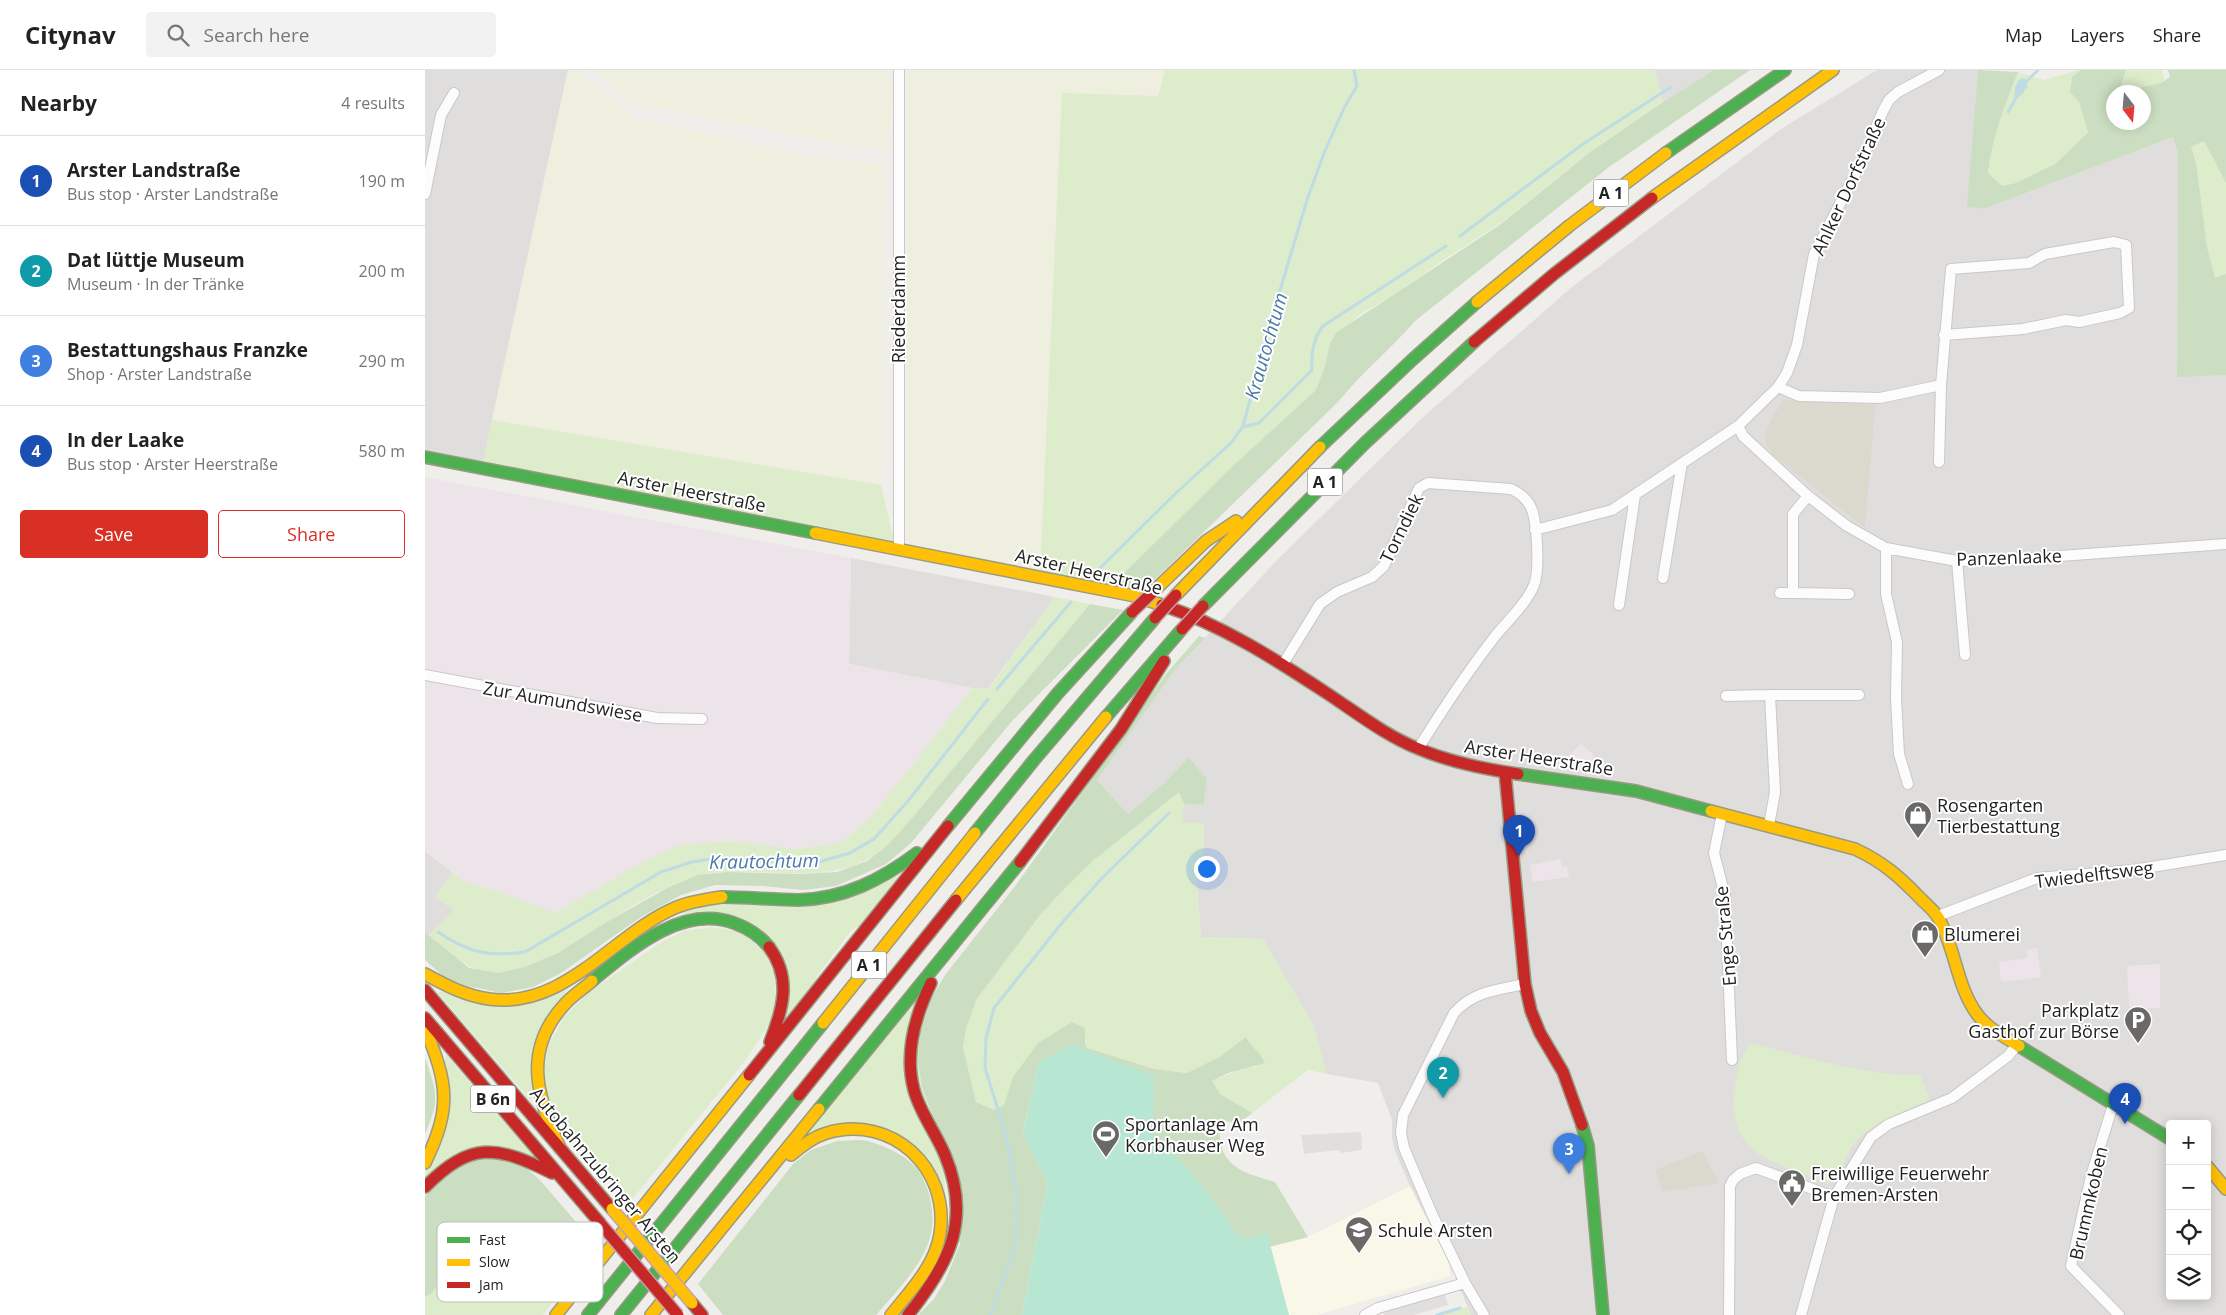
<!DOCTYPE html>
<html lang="en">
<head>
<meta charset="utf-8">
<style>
  body { margin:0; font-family:"Open Sans",sans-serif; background:#f2f2f2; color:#222 }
  .controls { position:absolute; right:15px; bottom:15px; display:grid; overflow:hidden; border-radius:5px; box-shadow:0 2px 12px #0003 }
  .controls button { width:45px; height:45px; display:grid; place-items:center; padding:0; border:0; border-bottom:1px solid #e0e0e0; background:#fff; color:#222; font:25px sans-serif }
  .compass { position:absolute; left:1681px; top:15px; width:45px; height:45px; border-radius:50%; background:#fff; box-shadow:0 2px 12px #0003; rotate:164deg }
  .you { position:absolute; left:781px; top:798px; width:18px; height:18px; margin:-12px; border:4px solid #fff; border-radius:50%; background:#1a73e8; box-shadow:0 0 0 8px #1a73e833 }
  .badge { display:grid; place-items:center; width:32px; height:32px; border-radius:50%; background:#d93025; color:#fff; font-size:16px; font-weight:700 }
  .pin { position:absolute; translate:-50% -41px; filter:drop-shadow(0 1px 2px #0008) }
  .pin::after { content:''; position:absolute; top:26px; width:18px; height:15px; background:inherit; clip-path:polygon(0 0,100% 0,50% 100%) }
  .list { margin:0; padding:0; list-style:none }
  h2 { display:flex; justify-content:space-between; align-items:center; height:65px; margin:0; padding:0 20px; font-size:21px }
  h2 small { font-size:16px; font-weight:400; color:#767676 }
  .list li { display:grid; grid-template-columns:32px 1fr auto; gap:15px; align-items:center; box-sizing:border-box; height:90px; padding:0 20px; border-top:1px solid #e0e0e0 }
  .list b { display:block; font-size:19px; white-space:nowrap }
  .list p { margin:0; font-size:16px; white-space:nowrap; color:#767676 }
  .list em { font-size:16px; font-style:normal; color:#767676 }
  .actions { display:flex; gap:10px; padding:15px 20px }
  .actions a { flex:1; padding:11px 0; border:1px solid #d93025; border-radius:5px; text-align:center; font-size:18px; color:#d93025 }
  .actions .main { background:#d93025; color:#fff }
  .icon { flex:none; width:28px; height:28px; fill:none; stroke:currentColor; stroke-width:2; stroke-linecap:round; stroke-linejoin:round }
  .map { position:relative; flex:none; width:1801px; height:1245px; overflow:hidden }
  header { display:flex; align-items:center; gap:30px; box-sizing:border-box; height:70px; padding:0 25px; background:#fff; border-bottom:1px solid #e0e0e0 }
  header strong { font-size:24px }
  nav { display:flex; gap:28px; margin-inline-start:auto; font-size:18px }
  .search { width:350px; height:45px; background:#f2f2f2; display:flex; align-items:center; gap:12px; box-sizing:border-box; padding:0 18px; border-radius:5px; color:#767676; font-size:19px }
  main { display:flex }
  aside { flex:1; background:#fff }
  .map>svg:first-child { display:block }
</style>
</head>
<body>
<header>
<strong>Citynav</strong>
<div class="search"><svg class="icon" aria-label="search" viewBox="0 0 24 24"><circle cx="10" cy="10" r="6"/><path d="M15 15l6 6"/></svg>Search here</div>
<nav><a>Map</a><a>Layers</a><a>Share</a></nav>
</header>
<main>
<aside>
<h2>Nearby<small>4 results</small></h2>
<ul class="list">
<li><span class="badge" style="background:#1a4fb4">1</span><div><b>Arster Landstraße</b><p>Bus stop · Arster Landstraße</p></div><em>190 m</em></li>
<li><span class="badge" style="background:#0f9aa8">2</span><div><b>Dat lüttje Museum</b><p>Museum · In der Tränke</p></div><em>200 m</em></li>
<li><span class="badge" style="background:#3f7fe0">3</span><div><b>Bestattungshaus Franzke</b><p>Shop · Arster Landstraße</p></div><em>290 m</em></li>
<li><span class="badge" style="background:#1a4fb4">4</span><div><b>In der Laake</b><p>Bus stop · Arster Heerstraße</p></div><em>580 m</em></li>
</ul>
<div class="actions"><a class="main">Save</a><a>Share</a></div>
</aside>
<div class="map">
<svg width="1801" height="1245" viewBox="0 0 1801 1245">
  <rect width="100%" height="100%" fill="#f0eeeb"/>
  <path fill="#dfdedc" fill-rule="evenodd" d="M0,0H143L58,392L0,381Z
    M1230,0H1289L1238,32Z
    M1452,0H1553L1543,137L1559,139L1748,67L1753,84L1752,306L1801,305V1245H1046L1024,1192L985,1116L970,1081L967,1069V1050L953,1013L902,1004L888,955L838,869L776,867L770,790L778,791L779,755L757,752L759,734L779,735L782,709L764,687L740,712L703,744L672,710L750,600L852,490L996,349L1147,217L1356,59ZM1745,1054H1782V1226H1745ZM1276,1081L1293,1113L1238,1121Z
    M426,488L630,527L563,619L547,618L424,594Z
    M0,781L28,803L10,827L29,840L4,865L0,862Z"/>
  <path fill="#ede4e9" d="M0,407L426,488L424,594L547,618L490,692L446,746L417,772L373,779L303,771L253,775L209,797L130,843L75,822L42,813L0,781Z
    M1156,674L1168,684V702L1133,698L1135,685L1143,686Z
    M1135,789L1137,797L1142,796L1144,807L1108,812L1105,795Z
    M1612,878L1616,907L1576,912L1574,892L1602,888V880Z
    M1735,894V938L1704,937L1702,896Z"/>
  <path fill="#f8f7e8" d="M985,1116L1024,1192L1025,1206L892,1245H864L845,1177L883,1167Z"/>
  <path fill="#d9d9cd" d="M1358,330L1450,335L1440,458L1347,384L1339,369L1343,355Z
    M1277,1081L1294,1113L1238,1122L1230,1100Z"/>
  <path fill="#efefdf" d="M143,0H152L208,47L380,86L460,94L456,415L67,350Z
    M168,0H463V9H470L462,78L419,75L222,36L204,30Z
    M482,0H740L733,26L637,24L615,502L481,472Z"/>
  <path fill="#ddeccb" d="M740,0H1230L1238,32L1164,83L1076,153L1018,190L970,224L934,245L905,273L900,296L891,320L827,379L687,515L615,502L637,23L733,26Z
    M1653,0H1656L1647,7L1645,22L1654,32L1663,61L1630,94L1591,113L1577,116L1563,103C1567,67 1580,35 1593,2L1619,10Z
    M1700,0H1736L1740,9L1736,13L1717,17L1714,22H1694L1701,2Z
    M1779,71L1801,113V204L1790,208L1782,177L1766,77Z
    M67,350L456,415L470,474L58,392Z
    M630,527L665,534L487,748C479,757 471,769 462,776C419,812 372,802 321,802C305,802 287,801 272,806C239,816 206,836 178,855C146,875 114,899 76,903C47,906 24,882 4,865L29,840L10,827L28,803L42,813L75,822L130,843L209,797L253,775L303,771L373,779L417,772L446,746L490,692L547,618L564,619Z
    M755,721L759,734L757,752L779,754L778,792L770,790L776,867L838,869L888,955L902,1004L883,1000L827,1043L795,1024L787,1011L820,998L832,997L827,978L822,967L796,986L762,1003L729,999L662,978L659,962L588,1007L579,1035L569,1040L551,1032L538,977L541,959L551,930L615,845L641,817L669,790Z
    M476,802L441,851L426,861L392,906L389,915L363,948L348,871L255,842L279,834L370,836Z
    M287,857L320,863L340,884L349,903L351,929L344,954L319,992L204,1133L136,1052L125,1035L119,1003L123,976L139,947L163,923L235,873L259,861Z
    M145,916L134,931L106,1031L13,923L18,921C76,938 89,948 145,916Z
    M492,926L519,1101L521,1139L461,1059L378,1070Z
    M1325,973C1381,986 1438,1006 1495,1005L1505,1030C1480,1041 1453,1049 1433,1069C1419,1083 1422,1102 1402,1113C1378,1104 1352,1096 1331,1082C1299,1060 1306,1000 1325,973Z
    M21,985L109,1086L0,1107Z
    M22,1202L52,1206L97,1230L138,1218L118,1245H0V1227L7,1223Z
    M1043,1237L1046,1245H1015Z"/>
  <path fill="#cbdec1" d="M1289,0H1325L1184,97L990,251C966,279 937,302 914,331L717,522L687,515L811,393L891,320L900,296L905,273L912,262L1076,154L1164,83L1238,32Z
    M1553,0L1593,2C1580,35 1567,67 1563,103L1577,116L1591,113L1630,94L1663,62L1654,32L1645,22L1647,7L1656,0H1700L1701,1L1694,22H1688V52H1718V22H1714L1717,17L1736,13L1745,7L1743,0H1801V113L1779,71L1766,77L1771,93L1782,177L1790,208L1801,204V305L1752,307L1753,84L1748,67L1559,139L1542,137Z
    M665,534L698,540L588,650L486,773L461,794L411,816L378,820L338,816L290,815L256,825L216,847L136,903L108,917L77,923L42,916L18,906L0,890V862L44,898L74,903L100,897L133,883L180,853L244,817L273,805L302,802L375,804L412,802L442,791L463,775L487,748Z
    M774,566L780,568L750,600L672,710L703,744L740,712L764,687L782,709L779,735L759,734L754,722L669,790L641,817L615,845L551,930L541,959L538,977L551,1032L569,1040L579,1035L588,1007L613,973L647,952L660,958V972L662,978L729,999L762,1003L796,986L821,967C827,978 835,982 840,993L803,1003L787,1011L795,1024L827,1043L814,1053L800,1051L795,1053C791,1096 816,1102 850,1112L883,1167L813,1185L614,991L598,1063L623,1114L597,1245H493L509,1229L520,1211L535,1174L506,1041L497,1017L493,990L495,964L505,931L520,905L591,815L741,604Z
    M0,988C12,1023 15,1030 0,1064Z
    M412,1071C422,1071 434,1069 443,1071C459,1076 477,1083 489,1096C506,1114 512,1148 504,1171C495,1198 469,1224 451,1245H298L273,1214L368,1094L386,1080Z
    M62,1087L99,1096L114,1109L170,1174L138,1218L97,1230L52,1206L22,1202L7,1223L0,1227V1126L30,1098Z"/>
  <path fill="#b7e6d2" d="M648,975L729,1006L728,1062L774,1112L816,1169L842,1163L864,1245H597L623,1114L598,1064L614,991Z"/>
  <path fill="#e0dfde" d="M1372,308L1409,311V318L1371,316Z
    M1704,937L1721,938L1723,1011L1730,1014L1717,1041L1699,1029L1705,1020Z
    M936,1062L937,1080L915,1083L914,1080L879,1084L876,1065Z
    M1192,1081L1201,1105L1177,1115L1176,1088Z
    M1018,1220L1023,1235L989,1245H959L956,1238Z"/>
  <path fill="#bfdbe3" d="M1598,8L1602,10V17L1598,23L1589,31L1590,17L1594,10Z"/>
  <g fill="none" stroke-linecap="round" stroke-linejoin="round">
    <path stroke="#bfdbe3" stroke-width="3" d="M1601,12L1613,0
      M1583,42L1591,28
      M1035,166L1158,74L1246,17
      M818,357L834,353L887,300C886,283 888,269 898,256L1021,176
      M670,503L752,422L806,373L818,356L853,227L882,130L899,83L920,36L932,16L929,0
      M572,619L646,532
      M13,862C44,883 63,887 100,882L236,802L267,792L292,788L390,793L425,783L449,769L483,731L563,629
      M565,1245L579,1210L591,1171L592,1125L581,1065L560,998L561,968L569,938L641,848L678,807L744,743
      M1012,1245L1035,1238"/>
    <g stroke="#c9c8c7" stroke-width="12">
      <path id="street" d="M0,124L16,45L29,23
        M1353,317L1374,326L1455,328L1516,315L1526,199L1604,193L1620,184L1689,172L1701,175L1704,238L1695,243L1654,252L1641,250L1598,259L1519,265
        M1313,356L1318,366L1383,426L1422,456L1461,478L1532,491L1578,490L1801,474
        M1514,392L1516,315
        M1383,426L1368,444V523L1424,524
        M1110,460L1187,440L1313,356L1353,317L1362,303L1372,275L1389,184L1434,97L1458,41L1464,30L1473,22L1514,0
        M1461,478V524L1472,572L1471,628L1474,684L1483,714
        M474,479V0
        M1532,491L1540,585
        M1238,508L1257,393
        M1355,523H1368
        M1194,535L1210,425
        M858,594L895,534L912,522L947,507L959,496L994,418L1003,413L1086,419C1097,424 1105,432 1108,443C1112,458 1115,501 1109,515C1101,535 1081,552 1068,569C1041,604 1016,642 993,679
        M0,605L232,648L277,649
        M1301,626L1345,625
        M1297,744L1289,783L1300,826L1307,990
        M1344,755L1350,722L1345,625H1434
        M1513,846L1612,808L1708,800L1801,785
        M1688,1035L1666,1106L1646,1196L1694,1245
        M940,1245L953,1238L1040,1213
        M1059,1245L1040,1213L1007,1144L979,1078L976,1063L978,1045L1029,943C1049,921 1072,920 1100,914
        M1304,1245L1305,1116L1308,1110L1315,1104L1331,1098L1409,1127
        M1376,1245L1409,1127L1446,1067L1464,1054L1527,1028L1583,986L1592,975"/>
    </g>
    <g stroke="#999a82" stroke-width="14">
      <path id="fast" d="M1241,83L1360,0
        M895,377L987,290L1052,232
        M0,387L390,463
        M778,536L940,373L1049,272
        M681,647L757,559
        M1093,704L1211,721L1286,741
        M523,756L633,623L707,542
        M550,763L609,690L730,548
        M297,827C323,827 348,830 373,830C419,829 456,810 492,783
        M167,911C205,880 256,834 309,853C323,858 335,866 344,877
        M1594,976L1745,1069
        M394,1039L595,792
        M1157,1055L1163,1076L1178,1245
        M163,1245L398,953
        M196,1245L374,1025"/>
    </g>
    <g stroke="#999a82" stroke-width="14">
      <path id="slow" d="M1227,128L1408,0
        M1052,232L1144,156L1241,83
        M390,463L710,526L737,535
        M732,518L781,471L811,451
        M751,525L895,377
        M1286,741L1430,779C1458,792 1475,807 1496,829C1502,835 1510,841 1514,849C1530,878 1532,917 1552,944C1562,958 1580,967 1594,976
        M531,830L681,647
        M0,904C20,915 41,926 64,929C140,940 189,863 252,837C267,831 282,829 297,827
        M398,953L550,763
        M0,958C23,1014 27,1037 0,1093
        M135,1078C112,1027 97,980 140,934C148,925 158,919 167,911
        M366,1085C377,1076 388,1067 402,1063C467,1044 525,1098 515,1164C510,1196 485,1221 466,1245
        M1782,1096L1801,1119
        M131,1245L324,1005
        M226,1245L394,1039"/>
    </g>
    <g stroke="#999a82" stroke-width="14">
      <path id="jam" d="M1049,272L1129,204L1227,128
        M737,535C797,555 850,589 903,624C932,643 961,666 994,679C1025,692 1059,699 1093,704
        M1080,702L1100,914L1106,941L1115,963L1138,1002L1157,1055
        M595,792L696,659L739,591
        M344,877C367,908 358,939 345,972
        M0,920L187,1139
        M0,948L175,1153
        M324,1005L523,756
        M374,1025L531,830
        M0,1117C46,1071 71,1075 127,1103
        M267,1233L277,1245
        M483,1245C524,1194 547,1150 520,1085C511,1063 495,1043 489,1020C479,983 490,946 506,913"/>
    </g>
    <use href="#street" stroke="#fdfcfc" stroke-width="10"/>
    <use href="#fast" stroke="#4caf50" stroke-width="11"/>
    <use href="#slow" stroke="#ffc107" stroke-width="11"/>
    <use href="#jam" stroke="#c62828" stroke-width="11"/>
    <g stroke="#c5a2ac" stroke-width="14" stroke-linecap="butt">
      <path id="slow-bridge" d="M187,1139L267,1233"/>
    </g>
    <g stroke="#c5a2ac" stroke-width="14" stroke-linecap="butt">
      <path id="jam-bridge" d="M707,542L732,518
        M730,548L751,525
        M757,559L778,536
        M175,1153L253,1245"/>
    </g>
    <use href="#slow-bridge" stroke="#ffc107" stroke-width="11"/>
    <use href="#jam-bridge" stroke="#c62828" stroke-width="11"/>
  </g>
  <defs>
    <g id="shop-pin" transform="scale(1.4375)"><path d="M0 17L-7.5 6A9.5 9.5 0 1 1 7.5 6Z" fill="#6a6968" stroke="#fff"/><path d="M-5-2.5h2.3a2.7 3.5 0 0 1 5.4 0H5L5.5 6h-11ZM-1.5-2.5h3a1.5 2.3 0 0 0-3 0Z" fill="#fff"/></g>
    <g id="parking-pin" transform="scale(1.4375)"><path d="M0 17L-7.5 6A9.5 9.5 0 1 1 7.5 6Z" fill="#6a6968" stroke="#fff"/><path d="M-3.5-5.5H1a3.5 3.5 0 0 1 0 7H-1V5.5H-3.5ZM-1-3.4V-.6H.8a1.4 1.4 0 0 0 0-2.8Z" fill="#fff"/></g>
    <g id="stadium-pin" transform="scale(1.4375)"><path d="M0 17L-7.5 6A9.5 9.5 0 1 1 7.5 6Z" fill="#6a6968" stroke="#fff"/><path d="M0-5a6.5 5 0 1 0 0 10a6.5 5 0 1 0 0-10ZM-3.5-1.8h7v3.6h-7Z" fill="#fff"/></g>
    <g id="civic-pin" transform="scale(1.4375)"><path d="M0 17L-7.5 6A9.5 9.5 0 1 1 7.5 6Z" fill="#6a6968" stroke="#fff"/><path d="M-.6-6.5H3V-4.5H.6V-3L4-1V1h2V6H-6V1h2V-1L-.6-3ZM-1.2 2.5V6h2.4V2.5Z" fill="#fff"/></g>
    <g id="school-pin" transform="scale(1.4375)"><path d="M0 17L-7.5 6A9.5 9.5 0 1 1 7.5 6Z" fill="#6a6968" stroke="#fff"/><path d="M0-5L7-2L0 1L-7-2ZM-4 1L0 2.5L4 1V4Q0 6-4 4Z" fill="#fff"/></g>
  </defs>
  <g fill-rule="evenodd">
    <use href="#shop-pin" x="1493" y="745"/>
    <use href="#shop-pin" x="1500" y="864"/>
    <use href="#parking-pin" x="1713" y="950"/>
    <use href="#stadium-pin" x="681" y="1064"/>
    <use href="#civic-pin" x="1367" y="1113"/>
    <use href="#school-pin" x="934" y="1160"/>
  </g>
  <g text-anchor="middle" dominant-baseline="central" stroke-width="4" stroke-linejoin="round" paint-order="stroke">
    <g fill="#fff" stroke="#646464" stroke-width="1">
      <rect x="1168.5" y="109.5" width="35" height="27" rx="4"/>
      <rect x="882.5" y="398.5" width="35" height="27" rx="4"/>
      <rect x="426.5" y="881.5" width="35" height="27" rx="4"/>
      <rect x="45.5" y="1015.5" width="45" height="27" rx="4"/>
    </g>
    <g font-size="16" font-weight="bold" fill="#222">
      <text x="1186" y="123">A 1</text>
      <text x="900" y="412">A 1</text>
      <text x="444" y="895">A 1</text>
      <text x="68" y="1029">B 6n</text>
    </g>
    <g font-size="18" fill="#222" stroke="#fff">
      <text transform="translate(1423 116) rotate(-65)">Ahlker Dorfstraße</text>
      <text transform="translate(473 239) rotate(-90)">Riederdamm</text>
      <text transform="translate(267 421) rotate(11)">Arster Heerstraße</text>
      <text transform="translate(976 458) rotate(-64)">Torndiek</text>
      <text transform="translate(1584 487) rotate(-2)">Panzenlaake</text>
      <text transform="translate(664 501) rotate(13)">Arster Heerstraße</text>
      <text transform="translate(138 631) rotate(10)">Zur Aumundswiese</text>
      <text transform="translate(1114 687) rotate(9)">Arster Heerstraße</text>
      <text transform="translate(1669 804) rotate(-7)">Twiedelftsweg</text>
      <text transform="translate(1300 866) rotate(-95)">Enge Straße</text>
      <text transform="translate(181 1105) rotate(50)">Autobahnzubringer Arsten</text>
      <text transform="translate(1663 1133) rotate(-77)">Brummkoben</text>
    </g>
    <g font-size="18" fill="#222" stroke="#fff" text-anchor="start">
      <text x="1512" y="735">Rosengarten<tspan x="1512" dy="21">Tierbestattung</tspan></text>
      <text x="1519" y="864">Blumerei</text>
      <text x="1694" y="940" text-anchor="end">Parkplatz<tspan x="1694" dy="21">Gasthof zur Börse</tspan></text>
      <text x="700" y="1054">Sportanlage Am<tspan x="700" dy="21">Korbhauser Weg</tspan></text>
      <text x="1386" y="1103">Freiwillige Feuerwehr<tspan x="1386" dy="21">Bremen-Arsten</tspan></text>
      <text x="953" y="1160">Schule Arsten</text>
    </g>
    <g font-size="19" font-style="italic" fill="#4a7aab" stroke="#fff">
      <text transform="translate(841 276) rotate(-74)">Krautochtum</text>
      <text transform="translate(339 791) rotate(-1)">Krautochtum</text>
    </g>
  </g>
  <rect x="12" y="1152" width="166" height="80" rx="8" fill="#fff" stroke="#bdbdbd" stroke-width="1"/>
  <rect x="22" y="1167" width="23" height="6" fill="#4caf50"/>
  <rect x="22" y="1189" width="23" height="7" fill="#ffc107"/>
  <rect x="22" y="1212" width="23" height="6" fill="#c62828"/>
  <g font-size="14" fill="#222">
    <text x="54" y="1175">Fast</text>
    <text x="54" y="1197">Slow</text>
    <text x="54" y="1220">Jam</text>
  </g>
</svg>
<div class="controls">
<button>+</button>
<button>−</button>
<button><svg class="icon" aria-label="locate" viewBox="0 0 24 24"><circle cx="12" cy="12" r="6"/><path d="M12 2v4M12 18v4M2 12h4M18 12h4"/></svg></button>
<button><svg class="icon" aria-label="layers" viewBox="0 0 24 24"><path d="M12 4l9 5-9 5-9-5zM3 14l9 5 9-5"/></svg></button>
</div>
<svg class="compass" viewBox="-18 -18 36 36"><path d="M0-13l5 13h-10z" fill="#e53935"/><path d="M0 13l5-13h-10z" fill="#767676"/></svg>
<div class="you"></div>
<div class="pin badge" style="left:1094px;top:786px;background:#1a4fb4">1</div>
<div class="pin badge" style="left:1018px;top:1028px;background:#0f9aa8">2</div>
<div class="pin badge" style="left:1144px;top:1104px;background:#3f7fe0">3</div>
<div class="pin badge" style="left:1700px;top:1054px;background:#1a4fb4">4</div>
</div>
</main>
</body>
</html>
